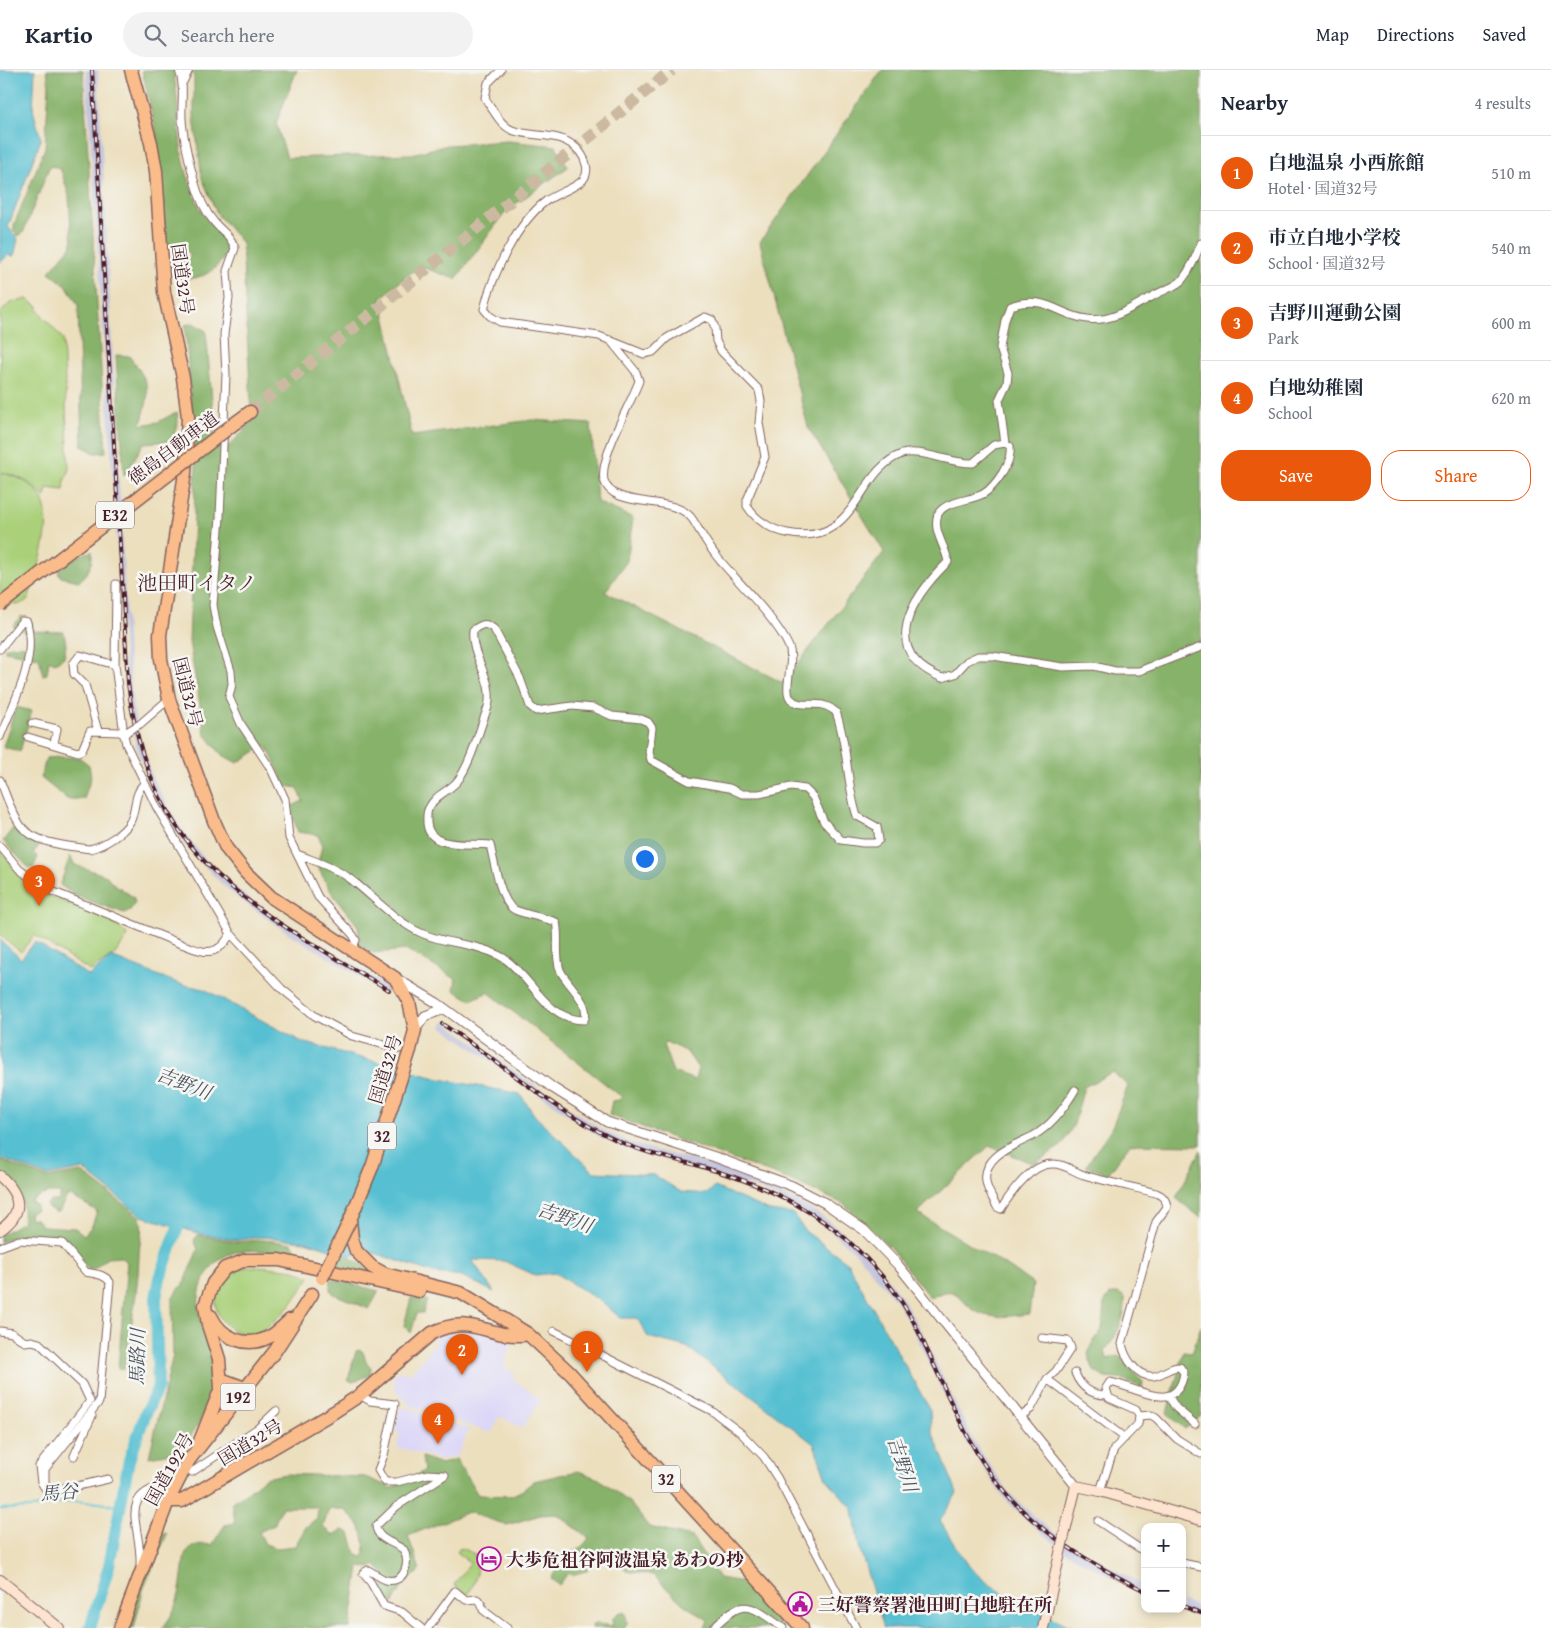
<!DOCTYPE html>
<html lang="en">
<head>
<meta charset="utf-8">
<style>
  body { margin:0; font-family:"Gentium Book Plus","Noto Serif JP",serif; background:#f2f2f3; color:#1f2937 }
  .controls { position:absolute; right:15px; bottom:15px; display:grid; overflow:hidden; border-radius:10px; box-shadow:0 2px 8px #0003 }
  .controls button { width:45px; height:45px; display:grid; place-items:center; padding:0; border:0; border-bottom:1px solid #e0e1e3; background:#fff; color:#1f2937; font:25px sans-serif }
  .you { position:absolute; left:644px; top:788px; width:18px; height:18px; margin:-12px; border:4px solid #fff; border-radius:50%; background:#1a73e8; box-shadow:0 0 0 8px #1a73e833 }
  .badge { display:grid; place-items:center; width:32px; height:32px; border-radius:50%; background:#ea580c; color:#fff; font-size:16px; font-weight:700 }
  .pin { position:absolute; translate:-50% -41px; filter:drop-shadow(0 1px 2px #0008) }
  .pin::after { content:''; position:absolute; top:26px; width:18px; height:15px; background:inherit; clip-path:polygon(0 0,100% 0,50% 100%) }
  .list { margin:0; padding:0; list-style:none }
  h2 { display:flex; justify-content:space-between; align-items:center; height:65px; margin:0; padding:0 20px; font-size:21px }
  h2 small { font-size:16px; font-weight:400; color:#747a83 }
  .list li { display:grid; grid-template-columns:32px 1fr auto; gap:15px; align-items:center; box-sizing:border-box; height:75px; padding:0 20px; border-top:1px solid #e0e1e3 }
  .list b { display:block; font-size:19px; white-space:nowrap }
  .list p { margin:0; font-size:16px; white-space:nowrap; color:#747a83 }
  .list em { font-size:16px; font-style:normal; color:#747a83 }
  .actions { display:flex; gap:10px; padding:15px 20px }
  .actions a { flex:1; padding:11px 0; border:1px solid #ea580c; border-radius:20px; text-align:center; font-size:18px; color:#ea580c }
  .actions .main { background:#ea580c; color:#fff }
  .icon { flex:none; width:28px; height:28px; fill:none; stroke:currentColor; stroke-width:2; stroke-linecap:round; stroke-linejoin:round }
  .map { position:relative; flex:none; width:1201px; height:1558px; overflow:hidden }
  header { display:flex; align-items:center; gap:30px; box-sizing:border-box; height:70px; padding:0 25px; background:#fff; border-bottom:1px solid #e0e1e3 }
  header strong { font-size:24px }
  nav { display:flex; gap:28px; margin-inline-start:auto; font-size:18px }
  .search { width:350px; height:45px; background:#f2f2f3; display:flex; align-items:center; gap:12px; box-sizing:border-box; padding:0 18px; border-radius:28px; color:#747a83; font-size:19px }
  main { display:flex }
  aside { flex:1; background:#fff }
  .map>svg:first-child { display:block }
</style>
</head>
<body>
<header>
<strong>Kartio</strong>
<div class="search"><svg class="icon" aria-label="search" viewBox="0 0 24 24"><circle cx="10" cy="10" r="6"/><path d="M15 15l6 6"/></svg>Search here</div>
<nav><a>Map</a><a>Directions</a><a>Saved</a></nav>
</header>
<main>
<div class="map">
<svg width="1201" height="1558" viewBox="0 0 1201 1558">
  <rect width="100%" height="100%" fill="#f6f6f2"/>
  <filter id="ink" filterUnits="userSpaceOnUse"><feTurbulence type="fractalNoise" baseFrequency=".02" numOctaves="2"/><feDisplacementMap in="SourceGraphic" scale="10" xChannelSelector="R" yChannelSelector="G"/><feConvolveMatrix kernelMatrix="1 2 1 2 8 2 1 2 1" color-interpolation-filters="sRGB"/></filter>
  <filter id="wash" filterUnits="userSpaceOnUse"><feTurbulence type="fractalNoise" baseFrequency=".0096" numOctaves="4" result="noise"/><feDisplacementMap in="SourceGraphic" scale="20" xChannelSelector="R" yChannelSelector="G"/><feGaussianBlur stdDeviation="1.12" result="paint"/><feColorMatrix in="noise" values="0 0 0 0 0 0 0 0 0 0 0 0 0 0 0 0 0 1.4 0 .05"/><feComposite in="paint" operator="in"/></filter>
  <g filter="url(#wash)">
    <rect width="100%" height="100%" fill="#ecdfbe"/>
    <path fill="#dbd6f7" d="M473,1259L512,1272L505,1290V1299L515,1304L513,1309L541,1330L522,1358L499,1346L492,1363L485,1361L409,1335L394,1317L393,1308L396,1303L403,1302L410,1304L437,1272L433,1266Z
      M399,1338H407L469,1359L458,1385L441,1390L397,1377L400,1363L395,1361Z"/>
    <path fill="#c1c2dd" d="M86,0H98L128,586L133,638L144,684L153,709L179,756L212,798L257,836L391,918L387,923L288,863L237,827L223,815L197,788L175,759L161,735L139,685L134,666L126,614Z
      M444,951L547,1024L603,1060L633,1074L708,1094L765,1115L816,1142L847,1165L877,1196L902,1227L921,1261L974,1372L1009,1423L1036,1448L1067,1473L1145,1516V1526L1064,1481L1031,1454L1004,1428L968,1375L915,1264L897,1232L857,1184L827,1158L799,1139L763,1121L708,1102L632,1080L600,1067L441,956Z
      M1182,1531L1201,1538V1548L1176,1539H1182Z"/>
    <path fill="#aad07a" stroke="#7a7852" d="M27,229L39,237L37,239L63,269L69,402L65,409L64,420L47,418L45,428C33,414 19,405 0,402V243L10,233Z
      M0,403C73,416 42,482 28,530L18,535L0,529Z
      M0,780L18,803L31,814L45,824L109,849L128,866L115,884L90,901L34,865L21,882L0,865Z
      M258,1196L295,1200L310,1207L290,1236L265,1260L263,1259L259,1265C217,1269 198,1220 235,1201C242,1197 250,1197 258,1196Z
      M460,1478L475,1484C478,1500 477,1512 467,1525L454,1515L470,1493L457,1482Z"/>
    <path fill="#87b26a" stroke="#68684a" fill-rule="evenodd" d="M47,0H83L106,382L95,383L82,376L78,235L67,216L49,202L72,175L69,126L61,100L52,96L49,98L23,163L18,166L14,162V155L45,78L49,15Z
      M142,0H173C178,23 177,45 180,68C182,91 190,117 200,138C208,156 226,162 230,180C213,203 207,208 177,210L170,204L169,194L187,190L191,185L186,182L166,177L156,62Z
      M194,0H297L276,53L287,88L412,84L448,75L508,71L556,76L568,97L507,140L456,209L419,196L381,228L412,366L532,350L591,354L597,432L633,448L627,491L605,522L783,613L884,482L808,357L760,172L882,0H1201V1075L1130,1074L1108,1104L1086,1096L1112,1057L1128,1016L1113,1002L1084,1017L1074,1054L1062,1075L1034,1094L989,1076L917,1143L1010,1198L1033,1214L1029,1244C1015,1245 993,1250 979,1243C956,1232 961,1211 930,1228L889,1176L844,1134L782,1107L609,1045L612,1031L619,1030L622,1027L488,922L471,930L454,920L456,909L407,880L372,883L360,875L358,856L332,823L317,796L322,776L318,765L298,762L290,737L303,731L298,718L286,716L266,675L237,693L221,684L205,664L189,572L196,394L185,255L193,253L206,261L216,376H229L252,352L242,173L217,144L202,108L194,48ZM666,972L687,982L698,998L695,1010L673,1002L663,975Z
      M116,285L129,286C153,317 150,319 141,355L158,352L177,342L178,352L172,371L144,373L124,406Z
      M92,481C92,495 90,503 79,511L61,507L58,502C66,492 79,485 92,481Z
      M21,546L32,552V561L64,562L66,575L64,587L55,593L49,590L47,604L43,605L39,587L5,581V578C13,574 24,577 33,574L26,563L13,556Z
      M16,637L32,641L20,681L3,677Z
      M62,687L80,688L89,695L91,707L84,729H67L41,708L46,688Z
      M13,758L39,776L33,783L38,787L33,798L28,797L3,771Z
      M70,786L75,795L107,806L111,812L133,827L135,833L130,840L124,843L76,826L60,815Z
      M1201,1080V1148L1176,1128Z
      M0,1090L47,1108L82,1102L140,1147C144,1161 139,1172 139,1186C138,1224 130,1261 124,1298L118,1299L127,1192L120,1187L107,1188L93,1200L88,1199L69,1171L61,1168L15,1166L0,1172V1165L23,1152C25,1130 18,1114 0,1102ZM50,1123H61L58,1131H50L46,1136L55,1142H59L67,1126H71L97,1141L92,1156L84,1165L75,1158L43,1156L35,1148L30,1149L29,1143L36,1140V1135L30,1132L41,1125Z
      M198,1165L237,1172L262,1170L292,1173L300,1188C282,1184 262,1179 243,1181C212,1183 193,1217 200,1246C205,1266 216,1284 216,1305C215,1330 195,1357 184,1379L176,1382L149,1387L173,1285L172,1228L186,1210L198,1179L194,1170Z
      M341,1185L350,1187L377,1205L336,1197Z
      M331,1209L379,1221L369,1239L334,1224L330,1220Z
      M1118,1223L1125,1227C1126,1246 1118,1266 1105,1280L1107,1289L1119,1286L1143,1312L1142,1317L1120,1309L1105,1308L1094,1301L1088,1285L1091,1275L1102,1260L1104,1233L1110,1225Z
      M411,1228L427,1230L423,1243H417L411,1263L404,1256Z
      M1201,1256V1346L1185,1359L1167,1343L1184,1282L1192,1283Z
      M360,1280L363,1282L366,1292L371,1297L370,1305L353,1312L348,1310L356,1281Z
      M422,1387L441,1394L456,1389L478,1425L511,1426L523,1420L534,1411L578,1401L599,1409L630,1433L649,1457L692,1467L719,1508L743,1512L748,1508L757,1518L755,1528L783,1558H705L708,1550L683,1534L653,1505L626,1501L618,1493V1481L607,1476L597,1482L599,1489L593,1491L586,1501L571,1505L568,1503L559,1515L551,1509C555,1502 560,1491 567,1486C577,1478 581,1480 589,1468L557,1444L540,1445L507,1455L468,1442L408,1466L420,1500L402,1517L391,1536L385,1533L376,1517H385L383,1503L375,1495L371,1498L359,1497L350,1558H162C181,1538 181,1511 185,1484C192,1474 201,1473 212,1475L225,1455L235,1453L232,1432L246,1423L265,1408L286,1404L365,1407L392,1418L424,1401ZM282,1437H318L317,1448L306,1457L295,1476L277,1478L265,1474L259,1462L274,1455ZM329,1439H344C362,1456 364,1460 365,1485L361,1487L356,1484L350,1463L342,1460L334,1465L323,1457Z
      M160,1461L167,1464L143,1520L134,1558H125Z
      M623,1542L626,1544L627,1553L624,1558H592L593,1553L612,1556L613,1548L618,1543Z"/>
    <path fill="#56c0d2" stroke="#50707e" d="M0,0H35L33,40L41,69L8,157L18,169L14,186L8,185L0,193Z
      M0,870L21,889L35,872L89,906L111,887L180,914L204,919L302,972L440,1009L520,1024L535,1046L594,1102L654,1105L681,1122L707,1124L715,1117L769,1141L793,1144L805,1161L847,1192L930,1340L931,1359L957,1423L940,1451C951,1469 962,1489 977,1504C998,1525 1047,1544 1074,1558H884L859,1476L853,1439L826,1408L814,1374L687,1277L648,1267L637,1248H620L605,1234L555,1203L535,1205L504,1191L472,1190L494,1222L462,1206L434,1203L374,1183L349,1185L305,1171L262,1167L237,1170L201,1164L142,1146L83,1099L47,1106L0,1088Z"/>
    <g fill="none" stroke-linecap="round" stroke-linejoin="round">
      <path stroke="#56c0d2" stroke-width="2" d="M0,1439L33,1438L71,1431L100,1433L120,1437"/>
      <path stroke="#56c0d2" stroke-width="12" d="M90,1558L109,1496L129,1390L145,1345L158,1317L156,1228L160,1208L184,1140"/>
    </g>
  </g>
  <g filter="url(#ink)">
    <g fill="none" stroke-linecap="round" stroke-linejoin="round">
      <path stroke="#ccb9a1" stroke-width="12" stroke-dasharray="12 6" stroke-linecap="butt" d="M250,342L672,0"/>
      <g stroke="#83625e" stroke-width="9">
        <path id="minor" d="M179,0C185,17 181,32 182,49C183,69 189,91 194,110C198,125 204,140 214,152C223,163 229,163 235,178L227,201L229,228L224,264L226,304L220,447L213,535L217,557L231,601L232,614L229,627L241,654L271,699L285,729L289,768L318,827L353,865L356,870L352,880
          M501,0L488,13L485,28C492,38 500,55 512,60C535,69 562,60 580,82C586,90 590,102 583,110C574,119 557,123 546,131C517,153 493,203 484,239L490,246L500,252L599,266L644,284L653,282L667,268L705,247L712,250L715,258L716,271L721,281L759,320L761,331L759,353L765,387L747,430V436C755,449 771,460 787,463C858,478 855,401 902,384C919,378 952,394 973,393L994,375L1005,373
          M183,12L189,0
          M1201,173C1196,186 1191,199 1182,210C1176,217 1163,220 1155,225C1133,236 1113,253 1087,249C1055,245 1049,224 1010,236L1005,250L1000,278L1008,303L1007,313L999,330L1005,373L1010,376C1011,386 1008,393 1003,402C998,410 992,419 983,424C971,431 939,431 937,448C934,464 946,477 948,492C912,527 877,581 942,608L955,604L967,591L978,586H993L1063,597L1094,596L1115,601H1139L1201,577
          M0,579L22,551L27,552C37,592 14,631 0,667
          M115,595L116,514
          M32,653L57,659L54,673
          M140,654L169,629
          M128,661L124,665L126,674L157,738L231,864L282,919L315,946L352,966L399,979
          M28,667L78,682L82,680L90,661L120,662L124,665L115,595L80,585L73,594L74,604L85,615L98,661
          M0,710C6,725 12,744 21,756C35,774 69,776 90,779C103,776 125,763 131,750C136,738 134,724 144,713
          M0,776L19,799L42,817L181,874C194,878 208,887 220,877C225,874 227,868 231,864
          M297,784C314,791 334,797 349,808C371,824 396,852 421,863C447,875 481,873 505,889C532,908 546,950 584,950C592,935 568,915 561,902C554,888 560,868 556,852C542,847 527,845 515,840C500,833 494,790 490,775C471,772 429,781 427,753C427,748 426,742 429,738C435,724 451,721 459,709C473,688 479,660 488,637C495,609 470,587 473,560C482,554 485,552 494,559L520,608L530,636L536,641L572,636L594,638L612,646L641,649L648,652L652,658L649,682L651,690L689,711L729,718L742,724H759L791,717L805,719L813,727L824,752L841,770L863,773H875L879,770L877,757L857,746C846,712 848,675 836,642C833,640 830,637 826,636C816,631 799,639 790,628C783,619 795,591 789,577C778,551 737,511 718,488C708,476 701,463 693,450C676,423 612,441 604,410C599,388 631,333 639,311L636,302L610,270
          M1075,1020C1065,1037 1051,1056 1033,1066C1015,1075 978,1087 987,1116C989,1123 994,1130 997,1137L1001,1139C1011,1123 1031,1094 1052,1094C1063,1093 1074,1102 1084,1105C1108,1112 1132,1117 1156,1123C1163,1126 1166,1129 1167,1137L1156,1152L1122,1274C1125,1288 1137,1308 1154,1306C1163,1305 1170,1296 1180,1297L1184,1303C1177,1346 1137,1317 1110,1312L1106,1318L1109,1328L1136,1340L1139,1346L1138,1354L1114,1379L1100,1421
          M0,1177L19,1170L62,1173L86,1202C95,1204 104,1204 110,1212L99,1332L45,1399V1418
          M0,1261L12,1263L25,1272L32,1271L39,1273L82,1314L90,1331L39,1396L41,1412L45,1418H69L108,1409
          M554,1261L712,1341L741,1363L764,1387L778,1409L856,1558
          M1042,1268L1068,1271L1071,1278L1056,1301L1047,1309
          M1075,1303C1081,1318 1091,1325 1107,1325
          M360,1325L370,1331L395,1334L384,1385L378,1400L385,1412H397L428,1404L445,1405L397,1436L376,1456C377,1470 394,1472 404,1480C410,1493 405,1514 386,1510C380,1508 374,1503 368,1500L363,1503L371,1513L384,1536L402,1542L421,1558
          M1169,1327L1176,1338L1195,1354
          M1139,1346L1151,1345L1156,1348L1177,1369L1201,1384
          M1020,1347L1031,1339L1047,1309L1125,1368
          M74,1386L92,1346
          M192,1402L258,1358L276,1341
          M1098,1451L1145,1482
          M1182,1493L1201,1497
          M140,1495C142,1454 115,1426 168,1414
          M428,1558L455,1521L466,1530L477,1529L481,1532L483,1540L507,1558
          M713,1558C744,1526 750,1535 783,1558"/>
      </g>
      <g stroke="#83625e" stroke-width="11">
        <path id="tertiary" d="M397,909L437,933L553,1018L607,1052L715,1087L792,1116L825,1133L864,1160L898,1195L1076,1416
          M415,960L425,946L444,939"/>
      </g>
      <g stroke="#83625e" stroke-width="12">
        <path id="secondary" d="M0,1106C21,1125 25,1143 0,1160
          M1063,1470L1076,1416L1100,1421L1201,1450
          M0,1510L59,1558"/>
      </g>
      <g stroke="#83625e" stroke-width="15">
        <path id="trunk" d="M131,0L151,73L156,101L164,222L183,308L188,347L185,403L160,565L161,589L169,629L214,751L226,778L246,803L271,827L395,908L409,932L415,960L410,980L372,1097L350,1150L352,1169L356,1181L372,1197L385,1204L461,1223L528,1264L570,1303L802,1558
          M211,1246C221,1268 246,1279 269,1267C277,1263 283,1256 290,1250
          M221,1309L245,1318
          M198,1376L221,1318L219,1289L208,1255L205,1235L213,1213L225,1198L246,1190H279L419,1221
          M168,1431H182L334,1342L360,1325L432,1263C473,1242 490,1271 528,1264
          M120,1558L168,1431L189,1390L275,1281L312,1224"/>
      </g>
      <g stroke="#83625e" stroke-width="15">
        <path id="motorway" d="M231,356L250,342"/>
      </g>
      <use href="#minor" stroke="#fff" stroke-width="7"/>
      <use href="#tertiary" stroke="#fff" stroke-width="9"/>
      <use href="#secondary" stroke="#fde4d1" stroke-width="10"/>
      <use href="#trunk" stroke="#fabc8b" stroke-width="12"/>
      <use href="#motorway" stroke="#fabc8b" stroke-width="12"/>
      <g stroke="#4a1f2b" stroke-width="4">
        <path id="rail" d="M92,0L128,613C149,790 251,837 389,920
          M442,954C499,990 553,1041 614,1069C640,1082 670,1088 699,1096C753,1111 802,1132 845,1168C870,1190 894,1218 911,1247C936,1294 953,1345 982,1391C1020,1452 1081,1489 1145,1521
          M1182,1536L1201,1543"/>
      </g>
      <use href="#rail" stroke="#f6f6f2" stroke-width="2" stroke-dasharray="5.5" stroke-linecap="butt"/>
      <g stroke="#83625e" stroke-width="9" stroke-linecap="butt">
        <path id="minor-bridge" d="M128,661L140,654"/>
      </g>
      <g stroke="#83625e" stroke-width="12" stroke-linecap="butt">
        <path id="secondary-bridge" d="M1043,1558L1063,1470"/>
      </g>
      <g stroke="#83625e" stroke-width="15" stroke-linecap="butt">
        <path id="trunk-bridge" d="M322,1208L350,1150"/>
      </g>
      <g stroke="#83625e" stroke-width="15" stroke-linecap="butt">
        <path id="motorway-bridge" d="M0,535L231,356"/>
      </g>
      <use href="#minor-bridge" stroke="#fff" stroke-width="7"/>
      <use href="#secondary-bridge" stroke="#fde4d1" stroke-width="10"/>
      <use href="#trunk-bridge" stroke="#fabc8b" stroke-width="12"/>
      <use href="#motorway-bridge" stroke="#fabc8b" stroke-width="12"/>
    </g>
  </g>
  <defs>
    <g id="hotel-ring" transform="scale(1.25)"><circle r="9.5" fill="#f6f6f2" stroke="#b5179e" stroke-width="1.5"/><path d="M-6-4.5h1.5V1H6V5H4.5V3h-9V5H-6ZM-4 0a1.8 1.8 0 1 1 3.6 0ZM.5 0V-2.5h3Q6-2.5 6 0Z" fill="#b5179e"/></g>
    <g id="civic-ring" transform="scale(1.25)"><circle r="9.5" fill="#f6f6f2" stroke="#b5179e" stroke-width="1.5"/><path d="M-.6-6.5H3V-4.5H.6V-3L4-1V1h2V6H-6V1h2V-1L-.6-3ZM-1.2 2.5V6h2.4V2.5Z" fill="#b5179e"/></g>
  </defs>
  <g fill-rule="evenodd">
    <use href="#hotel-ring" x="489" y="1489"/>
    <use href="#civic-ring" x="800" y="1534"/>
  </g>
  <g text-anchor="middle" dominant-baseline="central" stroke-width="5" stroke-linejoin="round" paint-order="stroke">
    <g fill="#f6f6f2" stroke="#7e6067" stroke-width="1">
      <rect x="96" y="431.5" width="38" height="27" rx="4"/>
      <rect x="368" y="1052.5" width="28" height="27" rx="4"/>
      <rect x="220.5" y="1313.5" width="35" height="27" rx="4"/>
      <rect x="652" y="1395.5" width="28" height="27" rx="4"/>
    </g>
    <g font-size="16" font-weight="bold" fill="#4a1f2b">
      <text x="115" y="445">E32</text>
      <text x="382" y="1066">32</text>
      <text x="238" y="1327">192</text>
      <text x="666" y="1409">32</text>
    </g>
    <g font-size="18" fill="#4a1f2b" stroke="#f6f6f2">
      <text transform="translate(183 209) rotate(82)">国道32号</text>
      <text transform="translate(173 378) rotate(-37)">徳島自動車道</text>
      <text transform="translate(188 622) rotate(76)">国道32号</text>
      <text transform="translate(385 999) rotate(-73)">国道32号</text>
      <text transform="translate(250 1372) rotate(-31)">国道32号</text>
      <text transform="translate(169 1399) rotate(-61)">国道192号</text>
    </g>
    <g font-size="18" font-weight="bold" fill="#4a1f2b" stroke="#f6f6f2" text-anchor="start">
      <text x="506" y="1489">大歩危祖谷阿波温泉 あわの抄</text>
      <text x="818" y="1534">三好警察署池田町白地駐在所</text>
    </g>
    <g font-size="19" font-style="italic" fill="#4e5765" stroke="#f6f6f2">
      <text transform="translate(184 1013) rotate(21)">吉野川</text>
      <text transform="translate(565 1147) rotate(19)">吉野川</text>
      <text transform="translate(137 1287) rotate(-89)">馬路川</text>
      <text transform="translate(903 1394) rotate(72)">吉野川</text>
      <text transform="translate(59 1422) rotate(-5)">馬谷</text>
    </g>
    <g font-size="20" fill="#4a1f2b" stroke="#f6f6f2">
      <text x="197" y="512">池田町イタノ</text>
    </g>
  </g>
</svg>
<div class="controls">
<button>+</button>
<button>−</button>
</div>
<div class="you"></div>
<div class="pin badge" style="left:587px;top:1302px">1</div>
<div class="pin badge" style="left:462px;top:1305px">2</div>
<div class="pin badge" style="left:39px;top:836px">3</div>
<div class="pin badge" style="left:438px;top:1374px">4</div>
</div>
<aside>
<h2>Nearby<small>4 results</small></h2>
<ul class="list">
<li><span class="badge">1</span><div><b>白地温泉 小西旅館</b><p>Hotel · 国道32号</p></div><em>510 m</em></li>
<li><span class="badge">2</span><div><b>市立白地小学校</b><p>School · 国道32号</p></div><em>540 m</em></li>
<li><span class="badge">3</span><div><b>吉野川運動公園</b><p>Park</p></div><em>600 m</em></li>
<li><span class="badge">4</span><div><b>白地幼稚園</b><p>School</p></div><em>620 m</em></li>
</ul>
<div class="actions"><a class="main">Save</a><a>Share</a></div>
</aside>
</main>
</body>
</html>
